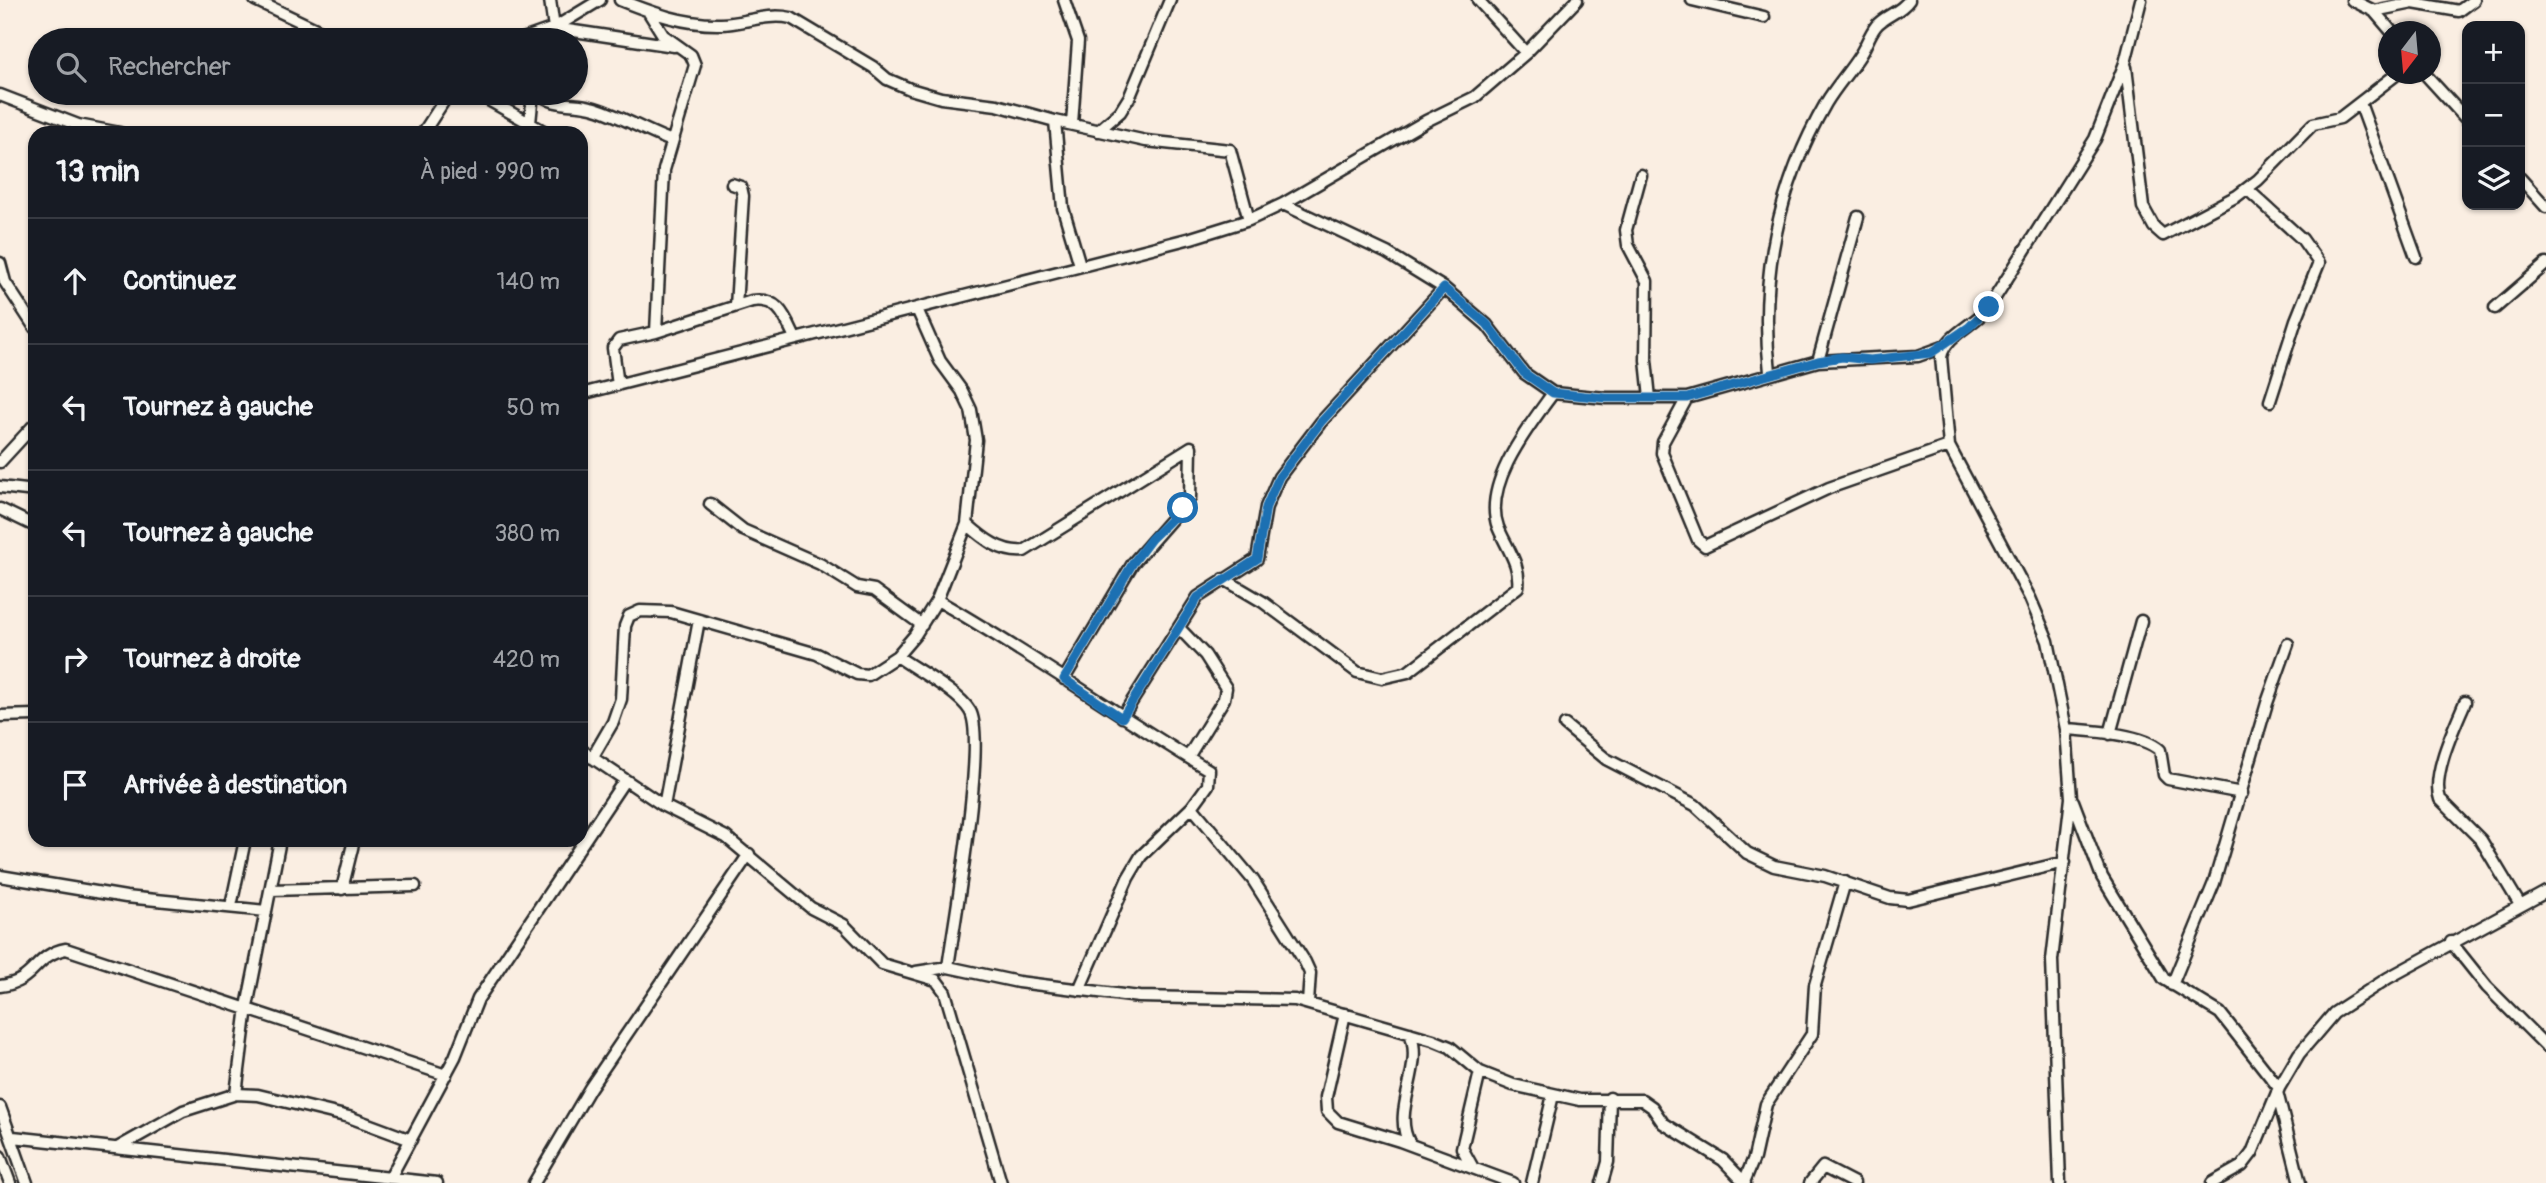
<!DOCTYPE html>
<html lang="fr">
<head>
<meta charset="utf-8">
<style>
  body { margin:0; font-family:Pangolin,sans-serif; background:#20242c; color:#f1f3f6 }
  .controls { position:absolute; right:21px; top:21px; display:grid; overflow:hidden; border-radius:14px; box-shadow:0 2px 5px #0004 }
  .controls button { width:63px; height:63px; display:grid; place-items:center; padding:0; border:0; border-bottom:2px solid #363941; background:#171b24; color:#f1f3f6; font:35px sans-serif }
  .compass { position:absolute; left:2378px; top:21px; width:63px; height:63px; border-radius:50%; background:#171b24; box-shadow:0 2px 5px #0004; rotate:196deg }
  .stop { position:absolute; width:21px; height:21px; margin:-16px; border:5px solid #1f6fb2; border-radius:50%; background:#fff }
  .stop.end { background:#1f6fb2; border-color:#fff; box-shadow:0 2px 7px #0008 }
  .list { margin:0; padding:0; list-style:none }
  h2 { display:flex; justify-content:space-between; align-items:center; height:91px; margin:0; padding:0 28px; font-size:30px }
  h2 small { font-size:23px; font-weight:400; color:#9ea1a6 }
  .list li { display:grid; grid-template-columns:46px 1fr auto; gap:21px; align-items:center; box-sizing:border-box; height:126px; padding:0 28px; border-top:2px solid #363941 }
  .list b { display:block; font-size:26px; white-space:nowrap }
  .list em { font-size:23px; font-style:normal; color:#9ea1a6 }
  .icon { flex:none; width:38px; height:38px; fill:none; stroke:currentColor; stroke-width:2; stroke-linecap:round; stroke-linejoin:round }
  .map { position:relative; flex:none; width:2546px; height:1183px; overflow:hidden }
  .search { position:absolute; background:#171b24; box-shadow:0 2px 5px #0004; left:28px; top:28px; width:560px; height:77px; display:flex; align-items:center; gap:18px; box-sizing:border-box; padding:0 24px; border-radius:38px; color:#9ea1a6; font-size:26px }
  .panel { position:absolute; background:#171b24; box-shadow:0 2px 5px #0004; left:28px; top:126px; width:560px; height:721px; border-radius:21px }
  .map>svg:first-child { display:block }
</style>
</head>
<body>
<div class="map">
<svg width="2546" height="1183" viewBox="0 0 2546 1183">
  <rect width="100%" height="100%" fill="#faeee2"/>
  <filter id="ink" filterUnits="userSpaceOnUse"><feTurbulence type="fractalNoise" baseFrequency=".0143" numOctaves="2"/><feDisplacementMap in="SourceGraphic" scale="14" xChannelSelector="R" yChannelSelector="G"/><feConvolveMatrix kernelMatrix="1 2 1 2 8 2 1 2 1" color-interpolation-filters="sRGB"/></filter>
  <g filter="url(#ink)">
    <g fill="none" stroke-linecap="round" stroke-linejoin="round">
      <g stroke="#2b2b2b" stroke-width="15">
        <path id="minor" d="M255,0L339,40
          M550,0L554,28L674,46
          M620,0C653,13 684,25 721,24C745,23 767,13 791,18L873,67L887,79L910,89L941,98L997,105L1055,121L1063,208L1080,265
          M1064,0L1078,41L1072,124
          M1478,0L1526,53
          M1692,0L1764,17
          M2352,0L2374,11L2392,32
          M648,11L663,35L691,55L695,65L664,170L656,332
          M2374,11L2413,3L2459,11L2474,0
          M520,40L554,28L600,0
          M2126,67L2143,207L2154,227L2163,235L2237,196L2258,180L2313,124L2340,118L2397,74
          M2425,74L2467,120
          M476,93L547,133
          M540,93C550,106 576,103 591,107C616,113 646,132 672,141
          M0,95L78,125L120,133
          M2360,103L2416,257
          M1055,121L1146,141L1230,150L1249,220
          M530,123L533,93
          M1098,131L1120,112L1130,96L1170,0
          M423,133L449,93
          M1641,175L1626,230L1628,245L1647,281L1646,360L1650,398
          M2520,178L2546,207
          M732,184L741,187L743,196L736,306
          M2247,189L2302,239L2319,263L2296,320L2270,401
          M1283,204L1387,253L1444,288L1487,325L1524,373L1553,393L1606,398H1687L1818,361L1918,356L1943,347
          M0,263L5,282L35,328
          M2495,308L2546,264
          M1818,361L1858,217
          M1770,372C1759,278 1778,186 1826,103C1836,86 1850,71 1860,55C1866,46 1869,35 1876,26C1885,15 1900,13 1909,0
          M618,385L613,348L619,340L656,332L752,301C779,297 785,317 795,338
          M581,394L1191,238L1249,220L1283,204L1426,121L1475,97L1526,53L1577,0
          M1687,398L1663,442L1662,453L1698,540L1705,546L1829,488L1949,446
          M0,462L35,424
          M0,487L35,491
          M710,504L743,530L820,564L857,587L874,590L922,625
          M0,509L35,526
          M967,524C984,539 1001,553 1024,551L1191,447L1190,498L1133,563L1064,679
          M1224,579L1263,602L1357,672L1382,678L1408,672L1518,587C1521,565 1506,547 1498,527C1482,484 1530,425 1553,393
          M937,600C1030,653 1117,715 1209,770L1208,785L1192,807L1141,856L1128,878L1079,990
          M1180,629L1205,655L1226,688L1224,699L1188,757
          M897,656C916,670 958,691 970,711C987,739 954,924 948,967
          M2465,702C2455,726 2431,775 2440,799L2481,840L2520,905
          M0,716L35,715
          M1122,717L1198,597L1257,559L1266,507L1279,477L1321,422L1444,288
          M1565,725L1606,759L1695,805L1747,853L1774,866L1825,876L1890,898L1908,900L2065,862
          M2066,729C2091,731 2141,733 2160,750L2164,775L2168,779L2242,793
          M2110,734L2141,621
          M581,750L664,806L726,837L811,908L844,925L882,964L936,980L945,992L1001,1183
          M592,758L613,722L621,699L625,626L629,616L640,611L671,612L817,654L857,674L868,675L897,656L915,635L937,600L967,524L976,440L971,410L962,391L940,361L917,309
          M2073,801L2102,877L2164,979L2220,1013L2279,1088
          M664,806L699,620
          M1192,807L1253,880L1305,962L1310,973L1308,1003
          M0,876L126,897L266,911L280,840
          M342,889L354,840
          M271,890L415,886
          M231,906L245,840
          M2451,942L2487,987L2546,1046
          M916,972L948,967L1018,982L1139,997L1295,1000L1433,1040L1450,1047L1480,1072L1513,1085L1580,1100H1642L1652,1107L1663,1123L1723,1160L1745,1183
          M2172,985L2214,883L2267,703L2288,644
          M0,986C36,982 33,955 66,949L446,1075
          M1345,1014L1326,1097L1327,1111L1338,1122L1400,1141L1513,1183
          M2277,1092L2300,1183
          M236,1094L247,1007L266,911
          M0,1107L27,1183
          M13,1137L437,1183
          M1410,1144C1390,1111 1425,1069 1410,1033
          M119,1147L183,1111L236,1094L258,1095L349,1117L411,1140
          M0,1156L10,1183
          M1473,1168L1462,1148L1480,1072
          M390,1178L455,1057L478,999L624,781
          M1744,1182L1754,1158L1766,1104L1812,1034L1815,985L1845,882
          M534,1183L590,1088L749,854
          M1532,1183L1553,1095
          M1602,1183L1608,1162L1610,1098
          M1810,1183L1823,1167L1854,1183
          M2060,1183L2052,960L2071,798L2066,729L2048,641L2030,598L1949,446L1941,357C1945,335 1975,325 1989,307L2095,139L2125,63L2141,0
          M2212,1183L2242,1166L2252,1153L2279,1088L2299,1054L2334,1013L2388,978L2546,892"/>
      </g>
      <use href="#minor" stroke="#fbf7ec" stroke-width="10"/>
    </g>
  </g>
  <g fill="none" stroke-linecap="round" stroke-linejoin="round" filter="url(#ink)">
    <path stroke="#1f6fb2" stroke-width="9" d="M1183,508L1151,539L1133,563L1064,679L1122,718L1198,597L1257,559L1266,507L1279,477L1321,422L1444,288L1487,324L1524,373L1553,393L1606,398H1687L1818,361L1842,357L1870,360L1931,353L1969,327L1989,307"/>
  </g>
</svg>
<div class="controls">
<button>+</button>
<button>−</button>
<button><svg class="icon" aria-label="layers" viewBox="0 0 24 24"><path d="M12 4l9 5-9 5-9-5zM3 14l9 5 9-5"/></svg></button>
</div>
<svg class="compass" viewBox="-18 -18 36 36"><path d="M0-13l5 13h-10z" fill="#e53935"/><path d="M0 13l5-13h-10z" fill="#9ea1a6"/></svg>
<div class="stop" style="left:1183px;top:508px"></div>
<div class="stop end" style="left:1989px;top:307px"></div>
<div class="search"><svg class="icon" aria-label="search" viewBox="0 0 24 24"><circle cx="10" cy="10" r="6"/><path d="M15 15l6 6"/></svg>Rechercher</div>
<section class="panel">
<h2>13 min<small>À pied · 990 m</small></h2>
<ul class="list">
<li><svg class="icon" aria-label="ahead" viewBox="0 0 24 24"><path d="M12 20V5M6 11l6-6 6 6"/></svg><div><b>Continuez</b></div><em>140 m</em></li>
<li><svg class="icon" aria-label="left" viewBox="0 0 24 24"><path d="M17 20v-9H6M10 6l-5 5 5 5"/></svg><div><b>Tournez à gauche</b></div><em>50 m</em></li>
<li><svg class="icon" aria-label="left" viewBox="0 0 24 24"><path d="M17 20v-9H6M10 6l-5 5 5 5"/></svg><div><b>Tournez à gauche</b></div><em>380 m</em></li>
<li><svg class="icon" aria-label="right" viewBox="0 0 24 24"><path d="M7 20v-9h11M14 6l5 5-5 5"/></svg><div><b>Tournez à droite</b></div><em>420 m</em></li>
<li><svg class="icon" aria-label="arrive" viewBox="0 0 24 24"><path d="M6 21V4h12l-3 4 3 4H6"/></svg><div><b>Arrivée à destination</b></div></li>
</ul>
</section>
</div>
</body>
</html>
